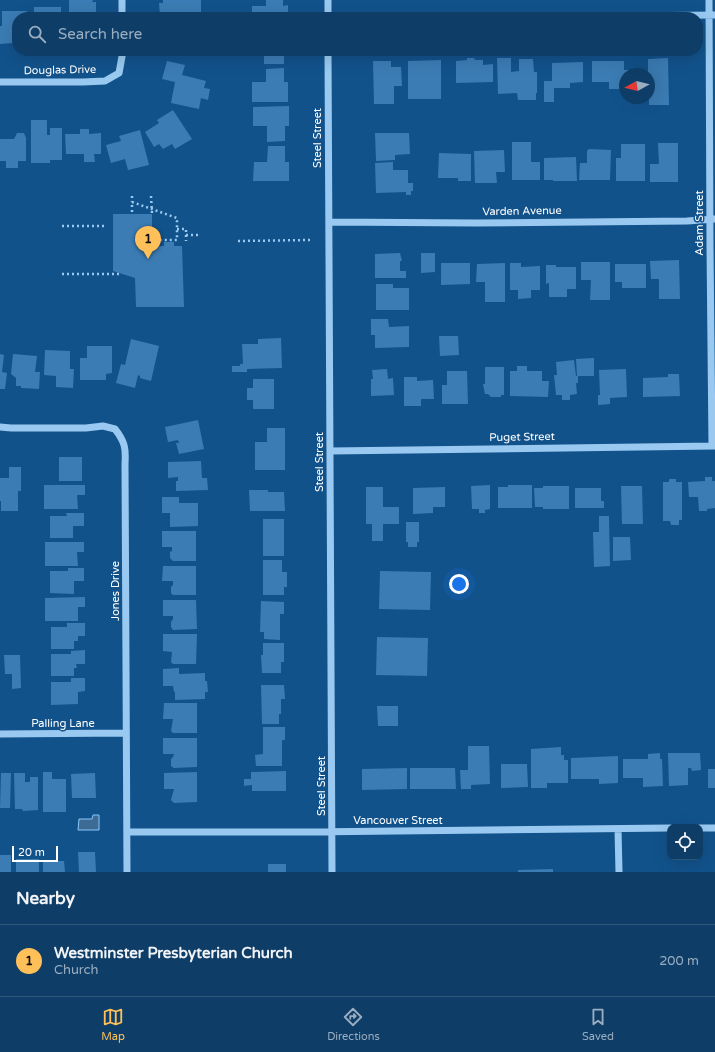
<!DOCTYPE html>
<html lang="en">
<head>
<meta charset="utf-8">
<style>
  body { margin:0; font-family:"Varela Round",sans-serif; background:#1c4971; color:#f1f3f6 }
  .controls { position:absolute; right:12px; bottom:12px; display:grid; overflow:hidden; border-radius:8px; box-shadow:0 4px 16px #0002 }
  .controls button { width:36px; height:36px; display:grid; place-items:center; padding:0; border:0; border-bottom:1px solid #2e577c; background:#0e3e68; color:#f1f3f6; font:20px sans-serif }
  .compass { position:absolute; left:619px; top:68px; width:36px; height:36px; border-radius:50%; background:#0e3e68; box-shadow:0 4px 16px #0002; rotate:262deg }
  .scale { position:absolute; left:12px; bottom:10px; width:46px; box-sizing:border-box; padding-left:4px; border:2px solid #fff; border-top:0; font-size:11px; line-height:14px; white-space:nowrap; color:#fff; -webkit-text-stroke:3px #12528b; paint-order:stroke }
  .you { position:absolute; left:459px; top:584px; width:14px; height:14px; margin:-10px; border:3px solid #fff; border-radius:50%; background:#1a73e8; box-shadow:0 0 0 6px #1a73e833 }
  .badge { display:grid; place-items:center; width:26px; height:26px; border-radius:50%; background:#ffc059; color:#111; font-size:13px; font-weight:700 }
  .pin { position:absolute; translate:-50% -33px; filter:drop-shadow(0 1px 2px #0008) }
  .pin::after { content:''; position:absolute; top:21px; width:14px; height:12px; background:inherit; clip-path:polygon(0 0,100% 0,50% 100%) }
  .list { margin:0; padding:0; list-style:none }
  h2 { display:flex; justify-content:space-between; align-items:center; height:52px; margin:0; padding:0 16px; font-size:17px }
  h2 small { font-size:13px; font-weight:400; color:#9baec0 }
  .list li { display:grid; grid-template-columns:26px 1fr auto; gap:12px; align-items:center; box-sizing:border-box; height:72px; padding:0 16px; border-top:1px solid #2e577c }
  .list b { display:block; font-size:15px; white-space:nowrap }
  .list p { margin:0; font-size:13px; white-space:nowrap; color:#9baec0 }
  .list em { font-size:13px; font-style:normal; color:#9baec0 }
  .icon { flex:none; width:22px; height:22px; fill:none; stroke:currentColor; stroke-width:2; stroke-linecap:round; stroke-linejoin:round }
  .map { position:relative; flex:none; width:715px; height:872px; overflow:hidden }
  .search { position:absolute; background:#0e3e68; box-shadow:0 4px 16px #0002; left:12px; right:12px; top:12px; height:44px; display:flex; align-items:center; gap:10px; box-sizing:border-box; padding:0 14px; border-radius:16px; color:#9baec0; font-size:15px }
  .sheet { height:124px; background:#0e3e68 }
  nav { display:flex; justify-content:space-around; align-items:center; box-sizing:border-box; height:56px; border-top:1px solid #2e577c; background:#0e3e68; font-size:11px; color:#9baec0 }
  nav a { display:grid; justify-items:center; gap:2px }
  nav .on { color:#ffc059 }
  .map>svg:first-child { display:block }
</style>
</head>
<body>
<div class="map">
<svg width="715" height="872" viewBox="0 0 715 872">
  <rect width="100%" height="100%" fill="#12528b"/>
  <path fill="#3c6b95" stroke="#8bc5f4" d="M93,815H99V830H78L79,819H92Z"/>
  <path fill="#3b7cb4" d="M69,0H93L92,2H96V14H93V17H69Z
    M163,0H201V15H184V17H160L159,3H163Z
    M266,0H283V6L288,5V17H252V6H266Z
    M34,7H61V17H34Z
    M2,11H27V17H17V42H13V43L0,44V26H2Z
    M168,51H196V56H168Z
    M264,51H284V64H264Z
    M467,58H474L475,60H483V65L493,64V82L456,83V61L467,60Z
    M497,58H511V72L519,71V59H533L534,72H537V93H536V100H518L517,93L498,94Z
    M668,58L669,105H649V74H648V59Z
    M441,60V99H408V61Z
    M167,61L185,65L182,75L206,81L204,88L210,89L208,100L201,98L199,109L171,103L175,82L162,79Z
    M373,61H391V67H401L402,86H394V104H374Z
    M592,61H624V70H634V74H625V89H609V82H592Z
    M583,62V82L570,83V88H554V102H544V81H552V63Z
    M284,68V82H288V102H252V82H266V69Z
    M289,106V126H285V141L267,142V126H253V107Z
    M173,110L192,139L175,149L172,144L163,149L159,144L154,147L145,132L159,123L157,120Z
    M31,120H47V135H50V128H62V160H50V163H31Z
    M80,129H89V134L101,133V154H94L95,162H84V154H66L65,134H80Z
    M140,130L149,165L128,170L125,159L111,163L106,145L121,141L119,136Z
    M17,133H24L26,138V161H18V168H6V161H0V139H14Z
    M375,133H409L410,154L395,155V160L376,161Z
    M512,142H531V162H540V180H512Z
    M658,143H678V182H650V164H659Z
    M621,144H645V181H616V158H621Z
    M268,146H285V162H289V181H253L254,162H267Z
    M589,149L611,150L610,180H579L580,163H587V151Z
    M504,150L505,172H496L497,183H475L474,151Z
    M439,153L471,154V181H458V178H438Z
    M576,157L577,181H553V180H544V158Z
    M393,162V170H408V183H413V191H411V195H406V192L376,193L375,163Z
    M113,214H152V246H164V242H174V246H182L184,307H136L135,278L113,271Z
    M400,253L402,261H400V271H406V278H375V254Z
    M421,253H435V272L421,273Z
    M679,260L680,299H659V279H651L650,261Z
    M581,262H610V300H590L591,280H581Z
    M441,263H470V284L441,285Z
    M505,263V302H485V282H476L477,264Z
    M510,263H521V267L540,266V290H531V298L518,299V290H510Z
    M615,264H646V288H622V282H615Z
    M546,265H556V267H576V289H567V297H549V283L546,284Z
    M376,284H393V288H409V310H376Z
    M371,319H388L389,327L409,326V347L375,348V335H371Z
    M439,336H458L459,355L440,356Z
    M281,338L282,368L247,369V372H232V366H240V364H243L242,344H258V339Z
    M131,339L159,346L151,381L140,378V376L138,375L135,388L116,383L121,364L125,365Z
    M87,346H112V373L106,374V380H80V358H87Z
    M45,350L70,351V369H74L73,388L56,387V376L44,375Z
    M0,354L4,355L2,372L7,373L5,389H0Z
    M13,354L37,356L35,372H40L39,389L21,388V386H16V378L11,374Z
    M594,358V376H577L576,359Z
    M574,360L576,376H578V383H576L577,394L570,395V400H562V395H556L554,375H557L556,362Z
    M517,366H527V371H542V381H549L548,397L510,396V371H517Z
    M485,367H504V395H501V397H491L488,394H485L483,384H485Z
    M387,369L388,379L393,378L394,395L371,396V379H373L372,370Z
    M626,369L627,397L610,398V404L598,405V395H600L599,370Z
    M447,371H467L468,404H442V385H447Z
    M668,374H679L680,396L643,397V378L668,377Z
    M404,377H417V381L433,380L434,399H421V406H404Z
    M253,379H274V409H253V400H247V388H253Z
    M198,420L204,449L179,454L176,443H179L178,440L168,442L165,427Z
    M267,428H285V470H255V442H267Z
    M59,457H82V481H59Z
    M201,461L202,478H207L208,490L176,491V481H178V477L168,478V462Z
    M9,467H21V491H18V511H1V501H0V478H9Z
    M705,477H712V481H715V508L707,509V511H699L698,497H689L688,482L705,481Z
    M669,479H676V482H682V520H679V525H671L670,521H663V482H669Z
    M44,485H85V495H77L78,509H44Z
    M490,485V509L485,510V513H479V509H472L471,486Z
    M508,485H532V508H498V487H508Z
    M543,486H569V509H543V507H535L534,488H543Z
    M621,486H642L643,524H622Z
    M366,487H383V507H399V524H383V541H372V524H366Z
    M445,487V507H433V513L413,514V488Z
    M575,488H601V501H604V508H575Z
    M249,490H268V492H284L285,511H250Z
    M162,497H179V503H198V526L170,527V513H162Z
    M66,513H84V526H73V538H50V516H67Z
    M599,516H609L610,566L594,567L593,532H599Z
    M263,519H284V556H263Z
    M406,522H419V542H417V547H408V542H406Z
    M162,531H196V561H173L170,558V552L172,551V547H162Z
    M613,537H630L631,560L613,561Z
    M45,542H84V552H77L78,566H45Z
    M263,560H282V572H287V587H284V595H263Z
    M163,566H196V595H173L171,593V587L173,585V581H162Z
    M68,568H84V581H74V594L50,593V571H68Z
    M380,571L431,572L430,610L379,609Z
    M85,597V607H78V621H45V598Z
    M163,600H196L197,629L173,630L171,627V622L173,619V616H163Z
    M261,601L284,602V614H280V640L264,639V632H260Z
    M67,623H85V636H78V641H74V649H51V627H67Z
    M163,634H197L196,664H173L171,662L172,652L163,651Z
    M377,637L428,638L427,676L376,675Z
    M263,643H284V662H281V673H262L261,655H263Z
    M85,650V664H76L77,668H74V676H51V654H71V651Z
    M4,655H20L21,688L12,689V674H5Z
    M179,668V674L205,673V681H207L208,692H205V699L175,700V692H174L173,686H163V669Z
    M71,678H85V691L78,692V704L51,705V682H71Z
    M261,685H284L285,699H281V714H279V724H262Z
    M164,703H197V733H173L171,731L173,719H163Z
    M377,706H398V726H378Z
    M263,727H285V740H282V766H256L255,755L263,754Z
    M163,738H197V767L174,768L171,766V759L173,757L174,754H163Z
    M468,746H489L490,784L471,785V789H461L460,770H468Z
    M561,747V755H564V760H568V783H547V788H531V749Z
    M660,753V759H662L663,786L643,787V778H623V759H648V754Z
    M668,753H700L701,770L692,771L691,768H688V785L669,786Z
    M618,756V783L599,784V779H571V758Z
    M501,764H527L528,787L501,788Z
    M407,768V789L362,790V769Z
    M410,768H455L456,789H410Z
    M708,769H715V788H708Z
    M286,771V791H252V785L244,786V779H251V772Z
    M43,772H52V779H66V812H43Z
    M197,772V802L174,803L171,800L174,789H164V773Z
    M1,773H11L10,808H0Z
    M14,773H25V782H30V777H38V810L23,811L22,809H15Z
    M95,773L96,798H72L71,774Z
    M78,852H95L96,872H79Z
    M0,855H11V872H0Z
    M16,859H39V872H16Z
    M43,861H64L65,872H43Z
    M268,864H286V872H268Z
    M553,869V872H518V870Z"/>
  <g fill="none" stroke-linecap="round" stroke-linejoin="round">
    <path stroke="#99c9f1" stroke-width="2.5" stroke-dasharray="2 3" stroke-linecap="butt" d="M132,196V202
      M151,196L152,213
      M132,212V202L177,218V240H153
      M62,226H105
      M177,229H186V241
      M186,235H200
      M238,241L312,240
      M62,274H120"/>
    <path stroke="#99c9f1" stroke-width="7" d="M122,0V17
      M328,0V17
      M709,0L710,245L712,446
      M529,17L715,15
      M328,51L332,872
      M0,82H83L105,81L119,73L123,51
      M329,222L476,223L687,221L715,219
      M0,427L11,428H86L103,426L115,429C125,442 126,448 125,464L127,872
      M330,451L715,446
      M0,734L126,733
      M700,828H715
      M618,829L619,872
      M127,832H307L670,828"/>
  </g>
  <g text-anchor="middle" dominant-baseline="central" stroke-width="3" stroke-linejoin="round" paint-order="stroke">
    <g font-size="11" fill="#fff" stroke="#12528b">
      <text transform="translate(60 70) rotate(-1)">Douglas Drive</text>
      <text transform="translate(317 138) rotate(-90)">Steel Street</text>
      <text transform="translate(522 211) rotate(-1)">Varden Avenue</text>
      <text transform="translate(699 223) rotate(-90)">Adam Street</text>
      <text transform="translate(522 437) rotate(-1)">Puget Street</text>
      <text transform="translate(319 462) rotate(-90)">Steel Street</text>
      <text transform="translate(115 591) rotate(-90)">Jones Drive</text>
      <text x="63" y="723">Palling Lane</text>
      <text transform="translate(321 786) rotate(-90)">Steel Street</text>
      <text x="398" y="820">Vancouver Street</text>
    </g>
  </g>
</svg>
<div class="controls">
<button><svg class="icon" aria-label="locate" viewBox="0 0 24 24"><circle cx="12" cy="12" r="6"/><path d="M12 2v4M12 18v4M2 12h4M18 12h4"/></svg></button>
</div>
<svg class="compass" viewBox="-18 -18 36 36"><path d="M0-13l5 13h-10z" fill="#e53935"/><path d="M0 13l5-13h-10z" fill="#9baec0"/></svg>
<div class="scale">20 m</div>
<div class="you"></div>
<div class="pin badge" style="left:148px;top:259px">1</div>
<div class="search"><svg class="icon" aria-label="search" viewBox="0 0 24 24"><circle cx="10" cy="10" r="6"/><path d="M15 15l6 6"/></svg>Search here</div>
</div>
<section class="sheet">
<h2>Nearby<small></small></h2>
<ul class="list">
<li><span class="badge">1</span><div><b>Westminster Presbyterian Church</b><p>Church</p></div><em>200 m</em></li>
</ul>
</section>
<nav>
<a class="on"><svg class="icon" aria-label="map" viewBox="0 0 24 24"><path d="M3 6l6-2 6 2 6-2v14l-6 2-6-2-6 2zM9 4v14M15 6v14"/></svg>Map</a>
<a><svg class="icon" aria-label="directions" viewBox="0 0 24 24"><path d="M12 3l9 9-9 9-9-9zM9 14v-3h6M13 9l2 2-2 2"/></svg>Directions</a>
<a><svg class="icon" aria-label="saved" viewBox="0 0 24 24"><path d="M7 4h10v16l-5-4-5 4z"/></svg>Saved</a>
</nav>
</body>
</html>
